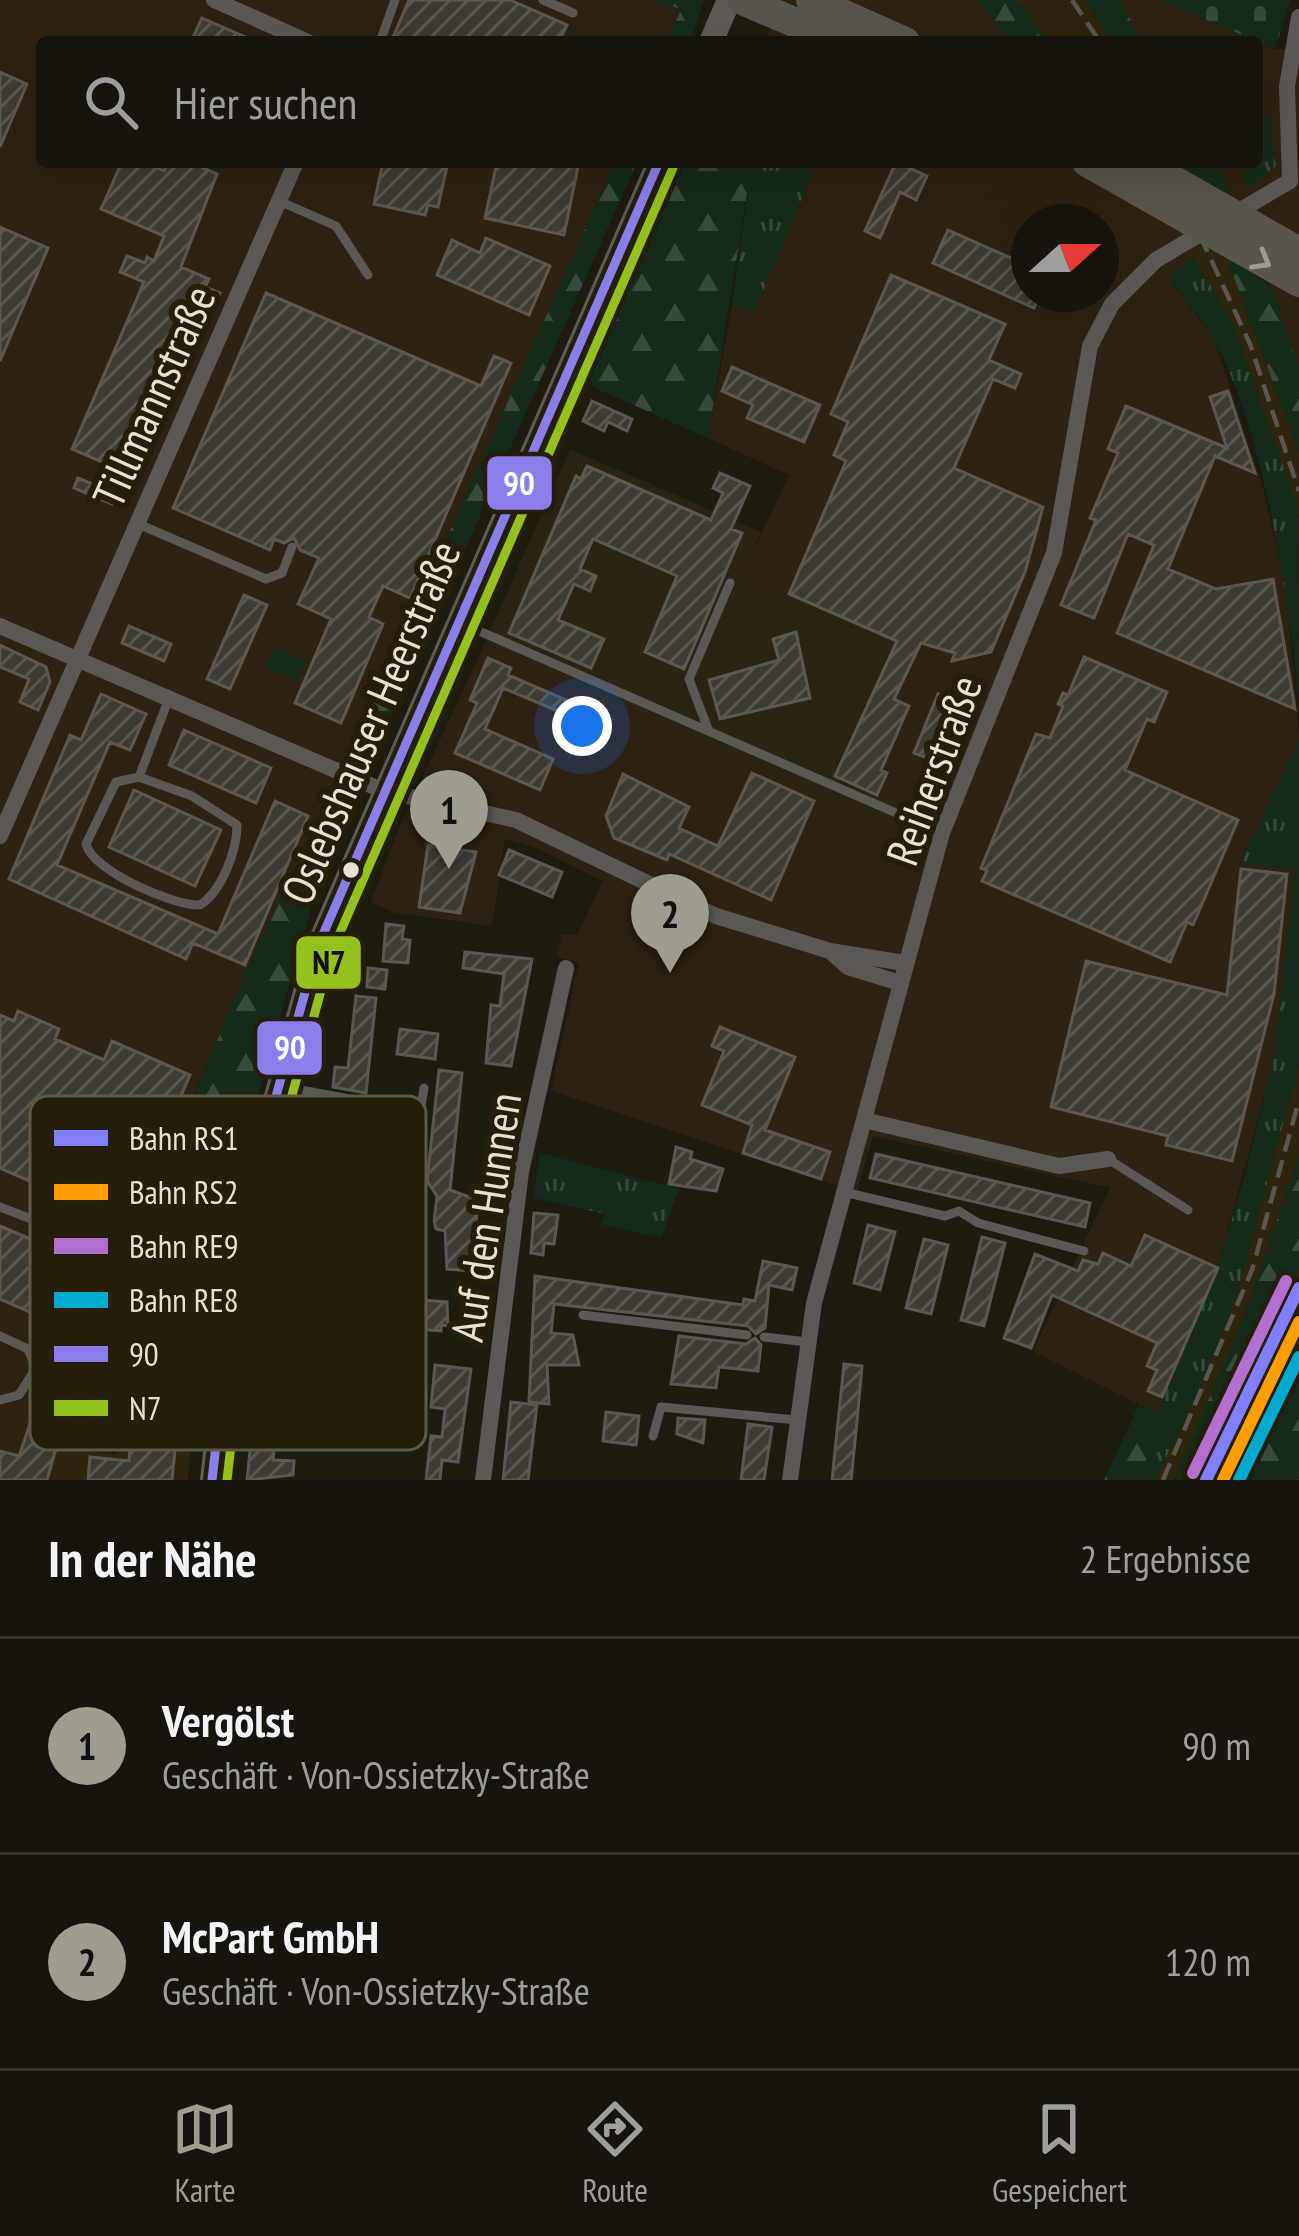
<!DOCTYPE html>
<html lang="de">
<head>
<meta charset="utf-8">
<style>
  body { margin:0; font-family:"PT Sans Narrow",sans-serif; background:#1f1d16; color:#f1f3f6 }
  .compass { position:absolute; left:1011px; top:204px; width:108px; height:108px; border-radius:50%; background:#16140d; box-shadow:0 12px 48px #0002; rotate:69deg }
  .you { position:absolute; left:582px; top:726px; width:42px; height:42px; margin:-30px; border:9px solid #fff; border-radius:50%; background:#1a73e8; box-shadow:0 0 0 18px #1a73e833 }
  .badge { display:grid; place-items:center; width:78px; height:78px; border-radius:50%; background:#9f9c90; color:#111; font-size:39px; font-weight:700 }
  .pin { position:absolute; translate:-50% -99px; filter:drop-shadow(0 3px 6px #0008) }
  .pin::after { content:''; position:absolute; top:63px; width:42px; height:36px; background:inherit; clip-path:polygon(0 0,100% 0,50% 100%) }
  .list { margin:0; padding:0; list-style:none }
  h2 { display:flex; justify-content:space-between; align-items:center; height:156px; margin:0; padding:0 48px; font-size:51px }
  h2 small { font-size:39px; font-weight:400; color:#9e9e9d }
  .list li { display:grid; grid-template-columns:78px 1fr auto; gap:36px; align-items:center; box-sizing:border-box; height:216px; padding:0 48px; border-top:3px solid #35332e }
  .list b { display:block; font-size:45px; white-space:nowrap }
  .list p { margin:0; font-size:39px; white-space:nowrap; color:#9e9e9d }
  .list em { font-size:39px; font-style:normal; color:#9e9e9d }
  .icon { flex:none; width:66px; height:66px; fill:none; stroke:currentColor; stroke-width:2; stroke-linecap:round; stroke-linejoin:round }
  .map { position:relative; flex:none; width:1299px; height:1480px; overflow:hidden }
  .search { position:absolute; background:#16140d; box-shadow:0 12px 48px #0002; left:36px; right:36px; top:36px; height:132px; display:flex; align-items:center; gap:30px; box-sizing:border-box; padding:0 42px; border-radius:12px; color:#9e9e9d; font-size:45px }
  .sheet { height:588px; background:#16140d }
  nav { display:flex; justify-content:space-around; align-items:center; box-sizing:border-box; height:168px; border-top:3px solid #35332e; background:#16140d; font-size:33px; color:#9e9e9d }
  nav a { display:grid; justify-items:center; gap:6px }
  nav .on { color:#9f9c90 }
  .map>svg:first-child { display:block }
</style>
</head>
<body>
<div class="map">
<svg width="1299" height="1480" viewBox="0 0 1299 1480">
  <defs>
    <pattern id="grass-tufts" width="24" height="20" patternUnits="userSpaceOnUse" patternTransform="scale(3)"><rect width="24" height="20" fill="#152c1b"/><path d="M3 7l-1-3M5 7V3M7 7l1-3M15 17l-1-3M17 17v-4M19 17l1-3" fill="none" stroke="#374a3b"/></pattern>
    <pattern id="forest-firs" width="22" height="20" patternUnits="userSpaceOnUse" patternTransform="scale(3)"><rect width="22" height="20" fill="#152c1b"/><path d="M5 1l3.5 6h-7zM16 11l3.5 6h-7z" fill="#374a3b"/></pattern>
    <pattern id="cemetery-stones" width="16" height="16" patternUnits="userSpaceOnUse" patternTransform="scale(3)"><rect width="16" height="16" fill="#152c1b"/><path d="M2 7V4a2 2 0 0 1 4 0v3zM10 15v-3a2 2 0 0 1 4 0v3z" fill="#374a3b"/></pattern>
    <pattern id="park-crowns" width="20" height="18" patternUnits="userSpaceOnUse" patternTransform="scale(3)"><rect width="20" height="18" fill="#152c1b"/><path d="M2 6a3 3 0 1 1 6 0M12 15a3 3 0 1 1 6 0" fill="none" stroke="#374a3b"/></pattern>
    <pattern id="building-hatch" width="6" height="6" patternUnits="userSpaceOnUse" patternTransform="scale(3)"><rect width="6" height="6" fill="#3f3b33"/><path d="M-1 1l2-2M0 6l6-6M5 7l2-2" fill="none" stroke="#5b5750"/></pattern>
  </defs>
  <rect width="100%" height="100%" fill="#1e1b11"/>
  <path fill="#2d250d" d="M1015,0H1085L1113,42H1051Z
    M1137,162H1181L1226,256L1299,452V516L1234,326Z
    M1299,1065V1154L1269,1249L1226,1365L1174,1480H1155L1199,1390L1238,1290Z
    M1299,1269V1336L1228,1480H1195Z
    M49,1393L68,1417L59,1442L84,1450L116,1455L123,1413L193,1421L188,1480H0V1449Z"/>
  <path fill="#2d2214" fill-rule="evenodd" d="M0,0H650L681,9L667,42H42V162H615L334,789L240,985L123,1264L76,1359L0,1449Z
    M782,0H976L1013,42H765Z
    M1120,0H1159L1274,49L1299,50V367L1271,286L1216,162H1257V42H1142Z
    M817,162H1137L1194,257L1169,278L1214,339L1263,488L1286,587L1299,739L1240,862L1296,868L1283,994L1273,1063L1216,1274L1157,1413L1033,1351L1110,1188L873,1136L857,1192L551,1091L579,963L557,957L562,935H577L603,881L536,848L505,839L492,926L396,913L371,903L398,830L485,643L919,837L926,817L833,776L893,645L740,579L789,475L708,438L732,304L754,312ZM1029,222H1101V294H1029Z"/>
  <path fill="#292414" d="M570,449L761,532L741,579L893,645L833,776L927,817L919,838L485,643Z"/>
  <path fill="url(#grass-tufts)" d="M1268,112L1276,166L1250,187L1243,179L1250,162H1257V142Z
    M752,162H817L754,313L732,304Z
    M1194,257L1234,326L1298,509L1299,693C1287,593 1263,423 1212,337C1200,316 1183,297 1169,277Z
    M1299,739V1065L1238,1290L1199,1390L1155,1480H1137L1159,1432L1157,1413L1216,1274L1246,1170L1273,1063L1296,869L1240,863Z
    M540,1153L679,1189L661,1238L601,1224L605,1214L534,1198Z"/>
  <path fill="url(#forest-firs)" d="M650,0H704L690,42H667L681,9Z
    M976,0H1015L1051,42H1013Z
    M1085,0H1120L1142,42H1113Z
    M615,162H637L378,746L351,752Z
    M686,162H752L708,438L595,388L590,380Z
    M1181,162H1216L1234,199L1187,172Z
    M1226,256L1271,286L1299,367V452Z
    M334,789L349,802L320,876L217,1238L141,1225L240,985Z
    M1299,1154V1269L1195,1480H1174L1247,1310Z
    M1299,1336V1480H1228L1292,1350Z
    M1139,1405L1157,1413L1159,1432L1137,1480H1104Z"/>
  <path fill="url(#cemetery-stones)" d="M1159,0H1290L1275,49Z"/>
  <path fill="url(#park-crowns)" d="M275,647L306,661L297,681L266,667Z"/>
  <path fill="url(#building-hatch)" stroke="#5c5850" stroke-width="3" d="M409,0H510L567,25L559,42H391Z
    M202,18L257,42H191Z
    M0,72L27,84L0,147Z
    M122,162H144L164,171L168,162H190L217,174L181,267L209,279L205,287L220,293L214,306L203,301L196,318L186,313L118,469L72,449L144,282L120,272L127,256L145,263L147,257L154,261L164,236L101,209Z
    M383,162H448L438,207L428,205L425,215L374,204Z
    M497,162L578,167L564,235L485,218Z
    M896,162L927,176L916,200L900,192L880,238L865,231Z
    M0,227L48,248L0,361Z
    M948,230L1029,266V294H1040L1034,308L933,263Z
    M486,238L550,266L529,315L437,275L452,240L480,253Z
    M891,275L1005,324L989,360L1021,374L1015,388L993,379L954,468L1043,507L1025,572L991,652L952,661L955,653L921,643L894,699L909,706L881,770L887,773L877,795L835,776L897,641L789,594L846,461L834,455L848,422L831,414Z
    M266,293L481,386L494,356L511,363L410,598L383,586L369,617L383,624L341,723L295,703L331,619L298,604L319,558L300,550L294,538L284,543L274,539L270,550L173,508Z
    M732,367L820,405L804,442L747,418L753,405L722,391Z
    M1228,391L1255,473L1215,456L1168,569L1216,589L1273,579L1295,709L1117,633L1154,545L1128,534L1094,618L1061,605L1096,520L1090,518L1118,453L1108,449L1126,406L1227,448L1210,397Z
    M592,401L632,419L627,431L608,422L604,431L583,421Z
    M587,466L711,520L723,493L713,488L720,473L750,486L731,529L742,533L684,669L645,652L677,576L593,539L580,569L596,576L590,591L574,584L558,620L604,639L591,668L509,633L576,476L581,479Z
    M78,478L116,494L112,504L74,488Z
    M244,595L267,605L230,689L207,679Z
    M129,626L171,644L164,661L122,643Z
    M796,632L810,698L720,719L709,680L779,660L773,639Z
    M0,645L46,667L50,682L38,710L20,702L29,679L0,667Z
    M1084,657L1167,692L1154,722L1147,719L1125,770L1238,820L1193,925L1187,922L1170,962L982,881L987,871L981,868L1036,734L1050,738L1063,706L1058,704L1063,693L1068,695Z
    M488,658L511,668L508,675L571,702L565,714L503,688L485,729L553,759L540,790L455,753L477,703L470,700Z
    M101,694L146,714L130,750L110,742L57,865L218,934L275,801L308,816L245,965L193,943L186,959L9,879L70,735L81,740Z
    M938,694L964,705L940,763L914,753Z
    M184,730L271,768L256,803L169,765Z
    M752,773L814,801L771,900L669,854L667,860L614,838L606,816L623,774L689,807L679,828L718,846Z
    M134,790L221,830L195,886L109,847Z
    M428,845L476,852L460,913L419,907Z
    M509,850L562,872L552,897L499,875Z
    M1241,869L1287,874L1274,994L1232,1161L1166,1145L1168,1136L1051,1107L1086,961L1227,995Z
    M386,924L404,926L402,939L410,940L408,963L383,961Z
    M465,952L532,959L511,1066L486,1063L491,1005L500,1006L504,974L463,968Z
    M368,968L387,970L385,989L367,987Z
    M356,996L376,998L366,1093L333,1087L335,1067L348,1068Z
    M18,1011L59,1029L55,1039L104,1060L112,1041L190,1075L125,1223L0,1168V1015L14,1021Z
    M720,1027L795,1057L765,1130L830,1152L821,1179L743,1153L752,1125L702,1105L724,1051L712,1046Z
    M400,1029L438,1034L435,1059L397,1054Z
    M439,1070L462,1073L450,1190L478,1200L472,1271L447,1269L445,1231L436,1229L434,1221L437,1196L427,1181Z
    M676,1147L692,1152L690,1159L723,1169L716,1191L669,1184Z
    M876,1154L1090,1203L1085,1227L870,1178Z
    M534,1213L558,1215L554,1244L544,1243L543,1255L531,1253Z
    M868,1225L895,1232L880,1290L854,1283Z
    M0,1226L75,1258L48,1320L0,1299Z
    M1145,1235L1218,1268L1162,1397L1148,1391L1157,1370L1147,1366L1157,1343L1052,1295L1031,1348L1004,1338L1035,1254L1078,1271L1083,1260L1098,1264L1103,1253L1131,1266Z
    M982,1237L1005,1243L984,1326L961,1320Z
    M924,1239L948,1245L931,1314L906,1308Z
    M763,1261L797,1268L792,1290L769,1285L765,1328L756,1334L748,1326L554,1304L551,1333L573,1335L579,1365H547L549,1404L529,1402L535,1276L743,1305L744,1299L755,1301Z
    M422,1300L447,1302L448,1326L441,1325V1331L416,1329Z
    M679,1336L746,1344L755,1338L761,1345L758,1371L719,1367L716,1388L671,1384Z
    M844,1364L862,1366L856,1432L851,1480H832Z
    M435,1365L471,1369L458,1462L442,1460L440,1480H426L431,1436L442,1437L445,1409L431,1407Z
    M42,1389L65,1417L47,1480H0V1451L19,1456Z
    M511,1402L537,1405L528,1480H503Z
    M254,1412L278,1415L273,1460L294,1461L293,1475L247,1480Z
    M606,1412L639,1416L636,1445L603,1441Z
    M678,1418L705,1420L703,1443L677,1434Z
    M748,1424L772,1427L764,1480H741Z
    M131,1436L176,1440L172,1480H88L90,1457L129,1461Z"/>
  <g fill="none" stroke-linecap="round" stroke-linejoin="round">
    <path stroke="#5b5855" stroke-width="9" d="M543,0L573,13
      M380,42L395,0
      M279,201L336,226L368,275
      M136,523L266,579L282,573L292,547
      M463,624L942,833
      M708,729L689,679L730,583
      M139,777L192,796L237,825C237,850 222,891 200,905C174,906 92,871 86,844L116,782Z
      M139,777L169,698
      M279,1086L420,1112L424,1088
      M1108,1159L1188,1210
      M844,1192L945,1216L959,1211L978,1223L1084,1251
      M0,1207L85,1240
      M583,1315L747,1335
      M0,1336L28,1349L36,1368L19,1395L0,1400
      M764,1337L808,1342
      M653,1436L661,1407L797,1420"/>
    <path stroke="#5b5855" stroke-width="16" d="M214,0L308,42
      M1290,181L1287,86L1299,17
      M0,626L384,791L516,820L716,916L830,951L905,963
      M0,836L296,162
      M830,951L848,967L900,983
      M864,1120L1059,1166L1108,1159
      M483,1480L521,1172L566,968
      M790,1480L814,1303L942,833L1054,553L1090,346L1112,304L1156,260L1290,181"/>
    <path stroke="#5e5b56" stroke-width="24" d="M711,42L729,0
      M212,1480L238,1255L254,1175L318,946L659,162"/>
    <path stroke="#5a554d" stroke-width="30" d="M742,0L841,42
      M811,0L905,42"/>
    <path stroke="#595652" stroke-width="4.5" stroke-dasharray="18 9" stroke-linecap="butt" d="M1072,0L1100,42
      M1166,162L1250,344L1299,491
      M1163,1480L1252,1270L1299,1100"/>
    <path stroke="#5a554d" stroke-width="30" d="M1087,162L1299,282
      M1141,162L1299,252"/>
    <g stroke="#241e0b" stroke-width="18">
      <path id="bus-1" d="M212,1480L238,1255L254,1175L318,946L659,162"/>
    </g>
    <g stroke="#241e0b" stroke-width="18">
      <path id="bus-2" d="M227,1480L253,1257L269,1178L332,951L673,168"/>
    </g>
    <use href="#bus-1" stroke="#8a7eea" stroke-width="9"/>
    <use href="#bus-2" stroke="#95c11f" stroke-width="9"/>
    <g stroke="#241e0b" stroke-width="21">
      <path id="rail-1" d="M1206,1480L1299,1288"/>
    </g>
    <g stroke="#241e0b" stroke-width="21">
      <path id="rail-2" d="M1223,1480L1299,1322"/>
    </g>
    <g stroke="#241e0b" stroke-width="21">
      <path id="rail-3" d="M1193,1473L1286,1281"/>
    </g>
    <g stroke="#241e0b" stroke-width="21">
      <path id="rail-4" d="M1239,1480L1299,1357"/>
    </g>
    <use href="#rail-1" stroke="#8080ff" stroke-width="12"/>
    <use href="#rail-2" stroke="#ff9e00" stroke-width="12"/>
    <use href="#rail-3" stroke="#b36fd0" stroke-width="12"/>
    <use href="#rail-4" stroke="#00a9ce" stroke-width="12"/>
  </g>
  <defs><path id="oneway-chevron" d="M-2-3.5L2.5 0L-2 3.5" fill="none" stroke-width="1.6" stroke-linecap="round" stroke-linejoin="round" transform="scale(3)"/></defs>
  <use stroke="#a09b91" href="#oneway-chevron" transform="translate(1262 261) rotate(30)"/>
  <circle fill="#e5e1d5" stroke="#241e0b" stroke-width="4.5" cx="351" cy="870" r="10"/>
  <g text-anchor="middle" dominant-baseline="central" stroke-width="12" stroke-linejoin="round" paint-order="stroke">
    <g font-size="45" fill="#e5e1d5" stroke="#241e0b">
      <text transform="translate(153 396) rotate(-66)">Tillmannstraße</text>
      <text transform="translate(370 722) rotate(-67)">Oslebshauser Heerstraße</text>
      <text transform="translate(933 770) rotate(-70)">Reiherstraße</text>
      <text transform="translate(485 1217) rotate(-81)">Auf den Hunnen</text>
    </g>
  </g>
  <rect x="30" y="1096" width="396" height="354" rx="18" fill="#241e0b" stroke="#5e5848" stroke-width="3"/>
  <rect x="54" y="1130" width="54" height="16" fill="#8080ff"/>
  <rect x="54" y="1184" width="54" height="16" fill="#ff9e00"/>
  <rect x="54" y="1238" width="54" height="16" fill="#b36fd0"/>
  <rect x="54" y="1292" width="54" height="16" fill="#00a9ce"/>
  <rect x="54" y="1346" width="54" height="16" fill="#8a7eea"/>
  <rect x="54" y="1400" width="54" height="16" fill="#95c11f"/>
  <g font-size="33" fill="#e5e1d5">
    <text x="129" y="1150">Bahn RS1</text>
    <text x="129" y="1204">Bahn RS2</text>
    <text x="129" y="1258">Bahn RE9</text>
    <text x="129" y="1312">Bahn RE8</text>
    <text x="129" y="1366">90</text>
    <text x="129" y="1420">N7</text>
  </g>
  <g stroke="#241e0b" stroke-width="4.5">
    <rect x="485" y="454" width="69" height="58" rx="12" fill="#8a7eea"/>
    <rect x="294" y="934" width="69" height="57" rx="12" fill="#95c11f"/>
    <rect x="255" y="1019" width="69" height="58" rx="12" fill="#8a7eea"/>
  </g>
  <g font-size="33" text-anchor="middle" font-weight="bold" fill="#fff">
    <text x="519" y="495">90</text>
    <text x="290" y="1059">90</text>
  </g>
  <g font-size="33" text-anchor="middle" font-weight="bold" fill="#111">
    <text x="329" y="974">N7</text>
  </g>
</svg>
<svg class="compass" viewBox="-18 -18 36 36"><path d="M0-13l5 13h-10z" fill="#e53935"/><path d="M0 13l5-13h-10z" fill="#9e9e9d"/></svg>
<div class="you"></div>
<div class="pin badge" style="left:449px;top:869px">1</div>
<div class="pin badge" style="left:670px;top:973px">2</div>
<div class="search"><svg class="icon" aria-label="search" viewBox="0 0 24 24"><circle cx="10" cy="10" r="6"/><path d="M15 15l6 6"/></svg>Hier suchen</div>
</div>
<section class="sheet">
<h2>In der Nähe<small>2 Ergebnisse</small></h2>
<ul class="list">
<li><span class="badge">1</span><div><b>Vergölst</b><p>Geschäft · Von-Ossietzky-Straße</p></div><em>90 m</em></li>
<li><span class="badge">2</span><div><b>McPart GmbH</b><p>Geschäft · Von-Ossietzky-Straße</p></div><em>120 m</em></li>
</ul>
</section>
<nav>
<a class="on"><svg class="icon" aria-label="map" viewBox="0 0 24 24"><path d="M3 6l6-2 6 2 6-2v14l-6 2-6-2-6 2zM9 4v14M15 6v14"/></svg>Karte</a>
<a><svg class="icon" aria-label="directions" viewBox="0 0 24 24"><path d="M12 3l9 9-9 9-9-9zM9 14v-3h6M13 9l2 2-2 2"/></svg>Route</a>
<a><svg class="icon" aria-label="saved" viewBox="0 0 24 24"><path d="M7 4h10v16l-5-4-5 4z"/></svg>Gespeichert</a>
</nav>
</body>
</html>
